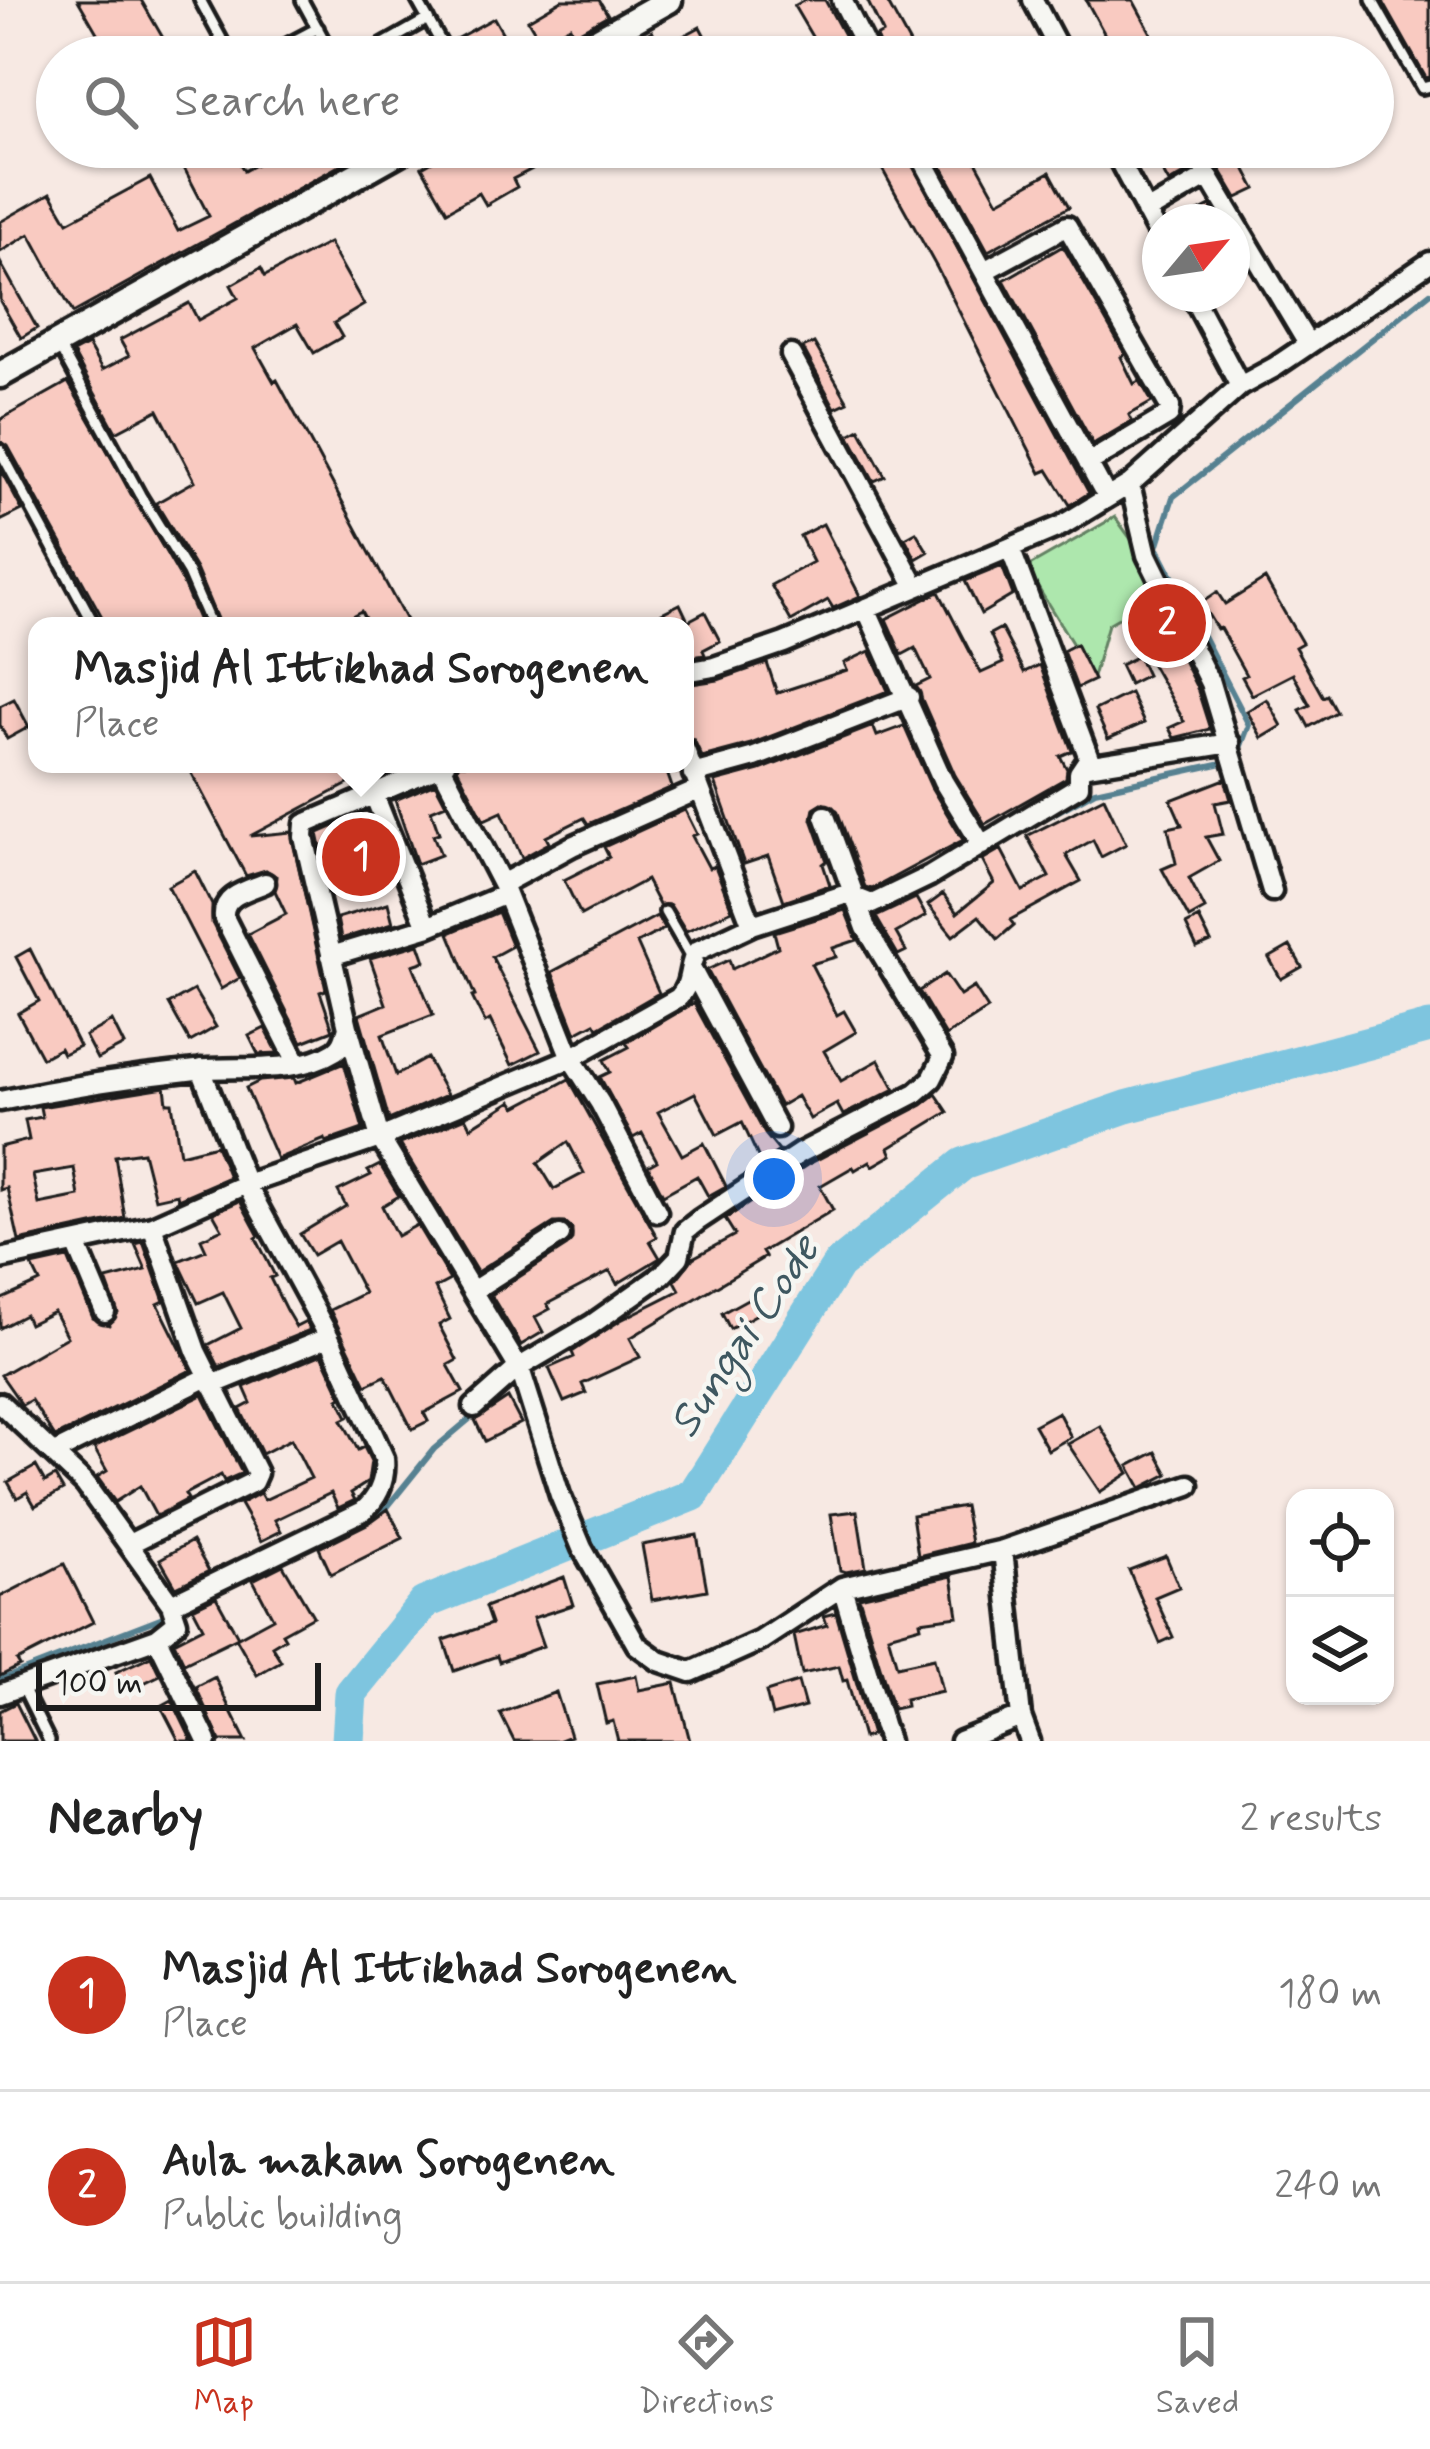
<!DOCTYPE html>
<html lang="en">
<head>
<meta charset="utf-8">
<style>
  body { margin:0; font-family:Mynerve,sans-serif; background:#f2f2f2; color:#222 }
  .controls { position:absolute; right:36px; bottom:36px; display:grid; overflow:hidden; border-radius:24px; box-shadow:0 3px 9px #0004 }
  .controls button { width:108px; height:108px; display:grid; place-items:center; padding:0; border:0; border-bottom:3px solid #e0e0e0; background:#fff; color:#222; font:60px sans-serif }
  .compass { position:absolute; left:1142px; top:204px; width:108px; height:108px; border-radius:50%; background:#fff; box-shadow:0 3px 9px #0004; rotate:61deg }
  .scale { position:absolute; left:36px; bottom:30px; width:285px; box-sizing:border-box; padding-left:12px; border:6px solid #1c1c1c; border-top:0; font-size:33px; line-height:42px; white-space:nowrap; color:#1c1c1c; -webkit-text-stroke:9px #f6f6f2; paint-order:stroke }
  .you { position:absolute; left:774px; top:1179px; width:42px; height:42px; margin:-30px; border:9px solid #fff; border-radius:50%; background:#1a73e8; box-shadow:0 0 0 18px #1a73e833 }
  .badge { display:grid; place-items:center; width:78px; height:78px; border-radius:50%; background:#c8321e; color:#fff; font-size:39px; font-weight:700 }
  .pin { position:absolute; translate:-50% -50%; border:6px solid #fff; box-shadow:0 3px 12px #0006 }
  .popup { position:absolute; left:28px; top:617px; width:666px; height:156px; box-sizing:border-box; display:grid; place-content:center; border-radius:24px; background:#fff; filter:drop-shadow(0 3px 9px #0005); font-size:39px; white-space:nowrap; color:#767676 }
  .popup b { font-size:45px; color:#222 }
  .popup::after { content:''; position:absolute; left:50%; top:100%; margin-left:-24px; border:24px solid transparent; border-top-color:#fff }
  .list { margin:0; padding:0; list-style:none }
  h2 { display:flex; justify-content:space-between; align-items:center; height:156px; margin:0; padding:0 48px; font-size:51px }
  h2 small { font-size:39px; font-weight:400; color:#767676 }
  .list li { display:grid; grid-template-columns:78px 1fr auto; gap:36px; align-items:center; box-sizing:border-box; height:192px; padding:0 48px; border-top:3px solid #e0e0e0 }
  .list b { display:block; font-size:45px; white-space:nowrap }
  .list p { margin:0; font-size:39px; white-space:nowrap; color:#767676 }
  .list em { font-size:39px; font-style:normal; color:#767676 }
  .icon { flex:none; width:66px; height:66px; fill:none; stroke:currentColor; stroke-width:2; stroke-linecap:round; stroke-linejoin:round }
  .map { position:relative; flex:none; width:1430px; height:1741px; overflow:hidden }
  .search { position:absolute; background:#fff; box-shadow:0 3px 9px #0004; left:36px; right:36px; top:36px; height:132px; display:flex; align-items:center; gap:30px; box-sizing:border-box; padding:0 42px; border-radius:66px; color:#767676; font-size:45px }
  .sheet { height:540px; background:#fff }
  nav { display:flex; justify-content:space-around; align-items:center; box-sizing:border-box; height:168px; border-top:3px solid #e0e0e0; background:#fff; font-size:33px; color:#767676 }
  nav a { display:grid; justify-items:center; gap:6px }
  nav .on { color:#c8321e }
  .map>svg:first-child { display:block }
</style>
</head>
<body>
<div class="map">
<svg width="1430" height="1741" viewBox="0 0 1430 1741">
  <rect width="100%" height="100%" fill="#f7e9e3"/>
  <filter id="ink" filterUnits="userSpaceOnUse"><feTurbulence type="fractalNoise" baseFrequency=".00833" numOctaves="2"/><feDisplacementMap in="SourceGraphic" scale="24" xChannelSelector="R" yChannelSelector="G"/><feConvolveMatrix kernelMatrix="1 2 1 2 8 2 1 2 1" color-interpolation-filters="sRGB"/></filter>
  <g filter="url(#ink)">
    <path fill="#ade7ad" stroke="#648264" stroke-width="3" d="M1115,517L1141,553L1161,594L1108,624L1093,677L1026,568Z"/>
    <g fill="none" stroke-linecap="round" stroke-linejoin="round">
      <path stroke="#578191" stroke-width="6" d="M1237,756L1249,725L1157,547L1173,497L1430,293
        M1020,832L1095,791L1227,762
        M368,1516L388,1506L434,1449L479,1411
        M0,1680L168,1615"/>
      <path stroke="#7ec5df" stroke-width="33" d="M348,1741L351,1693L424,1603L693,1495L838,1265L963,1164L1126,1107L1430,1027"/>
    </g>
    <path fill="#f9cac1" stroke="#1c1c1c" stroke-width="3" fill-rule="evenodd" d="M78,0H141L174,57H111Z
      M562,0H599L608,15L574,34L570,26L541,42L528,20Z
      M805,0H825L856,57H824L794,6Z
      M867,0H886L917,57H884L876,37L883,33Z
      M1086,0H1133L1164,57H1117Z
      M1382,0H1430V77L1426,78Z
      M494,18L516,57H461L452,41Z
      M700,27L716,57H642L634,41L652,31L661,48Z
      M163,147H231L244,171L287,147H373L73,313L30,234L0,252V222L51,193L68,222L150,178L178,231L209,216L180,160L173,164Z
      M474,147H528L538,166L513,179L517,187L486,205L479,193L447,211L422,167L450,151L454,159Z
      M870,147H903L1089,493L1070,505L1048,470L1041,473L937,268Z
      M931,147H968L998,201L1050,172L1069,207L988,251Z
      M1149,147H1166L1169,153L1179,147L1190,171L1169,183Z
      M1207,147H1234L1256,189L1237,198Z
      M1210,206L1220,222H1179Z
      M329,243L364,305L334,323L342,337L314,353L297,324L255,348L274,382L277,380L409,626H369L361,611L333,626H220L196,569L156,503L195,481L158,410L116,432L73,353L88,345L102,370L129,356L120,340L189,303L198,320L238,298L231,285L261,268L265,276Z
      M1063,246L1125,354L1121,357L1134,384L1140,381L1152,402L1129,415L1132,421L1093,444L1004,280Z
      M0,262L37,328L21,338L0,301Z
      M814,343L848,402L835,408L803,348Z
      M68,382L180,577L201,626H107L8,446L0,441V420Z
      M860,429L885,476L874,481L849,435Z
      M0,469L22,510L0,521Z
      M823,524L860,596L833,608L828,600L791,621L771,585L813,562L800,536Z
      M916,532L928,552L916,559L905,538Z
      M1002,566L1013,595L981,614L965,581Z
      M1265,579L1302,643L1295,647L1323,697L1327,695L1336,712L1309,727L1300,710L1310,705L1293,674L1252,695L1242,677L1246,675L1220,628L1217,629L1201,603L1217,592L1225,604Z
      M939,592L981,673L1003,663L990,634L1001,628L1024,672L1040,665L1072,751L1060,756L1067,769L1066,778L985,824L955,775L916,686L930,679L915,648L902,655L886,619Z
      M680,604L688,621L705,612L720,641L703,650L705,655L685,658V626H669L662,613Z
      M1076,644L1094,680L1077,688L1063,651Z
      M870,651L888,691L751,744L702,757L694,740L685,737V685L718,680L767,663L777,693L847,670L844,663Z
      M1166,655L1170,662L1181,656L1197,688L1210,729L1174,738L1169,728L1184,721L1151,663Z
      M1138,656L1147,675L1129,684L1120,665Z
      M1130,693L1144,723L1108,739L1095,710Z
      M14,699L29,727L7,739L0,725V706Z
      M1267,699L1282,726L1262,738L1247,711Z
      M873,726L877,736L904,726L931,787L963,840L872,889L865,887L837,810L822,803L814,808L812,819L827,861L823,864L830,885L784,901L768,856L744,864L715,782L760,770Z
      M187,764H340L350,783L250,836L291,832L326,990L320,992L333,1030L302,1042L248,934L286,914L275,891L277,877L266,870L246,876Z
      M459,764H664L672,787L588,824L584,818L546,837L549,843L522,858L502,812L484,820L457,768Z
      M1225,779L1231,800L1215,803L1223,834L1206,837L1219,861L1189,878L1205,909L1189,918L1162,869L1176,863L1168,828L1182,825L1171,800Z
      M435,783L446,804L431,810L439,833L433,835L441,855L417,864L395,800Z
      M1104,797L1126,844L1101,857L1093,840L1066,855L1081,881L1010,920L1014,925L998,939L979,916L953,936L928,905L943,894L957,913L994,883L982,860L1001,849L1023,891L1049,877L1027,836Z
      M685,810L697,834L692,836L709,868L715,866L732,910L686,931L670,905H659L646,880L581,915L564,880L609,857L604,847Z
      M362,814L363,825L371,822L384,855L386,874L341,879L340,871L326,872L318,833Z
      M195,871L212,905V923L240,978L221,989L168,886Z
      M916,898L926,916L896,933L906,951L898,955L876,917Z
      M388,903L393,923L341,939L337,918Z
      M845,910L857,940L833,948L836,957L811,964L837,1015L844,1011L856,1032L824,1051L841,1081L879,1060L895,1089L843,1115L837,1104L810,1119L797,1096L780,1106L707,970L729,960L732,969L778,947L774,932Z
      M498,912L512,946L492,957L540,1051L512,1065L490,1020L485,1023L472,997L475,996L449,933Z
      M657,916L664,929L637,943L659,993L598,1028L595,1023L576,1033L552,972Z
      M1199,918L1211,942L1197,948L1186,925Z
      M419,944L425,961L413,965L433,1015L382,1035L396,1075L427,1058L447,1095L389,1120L359,1015L386,1004L370,958Z
      M1290,946L1302,967L1281,979L1269,958Z
      M30,949L79,1046L63,1054L60,1048L42,1058L18,1013L39,1001L16,957Z
      M945,974L960,996L974,987L988,1009L946,1036L919,991Z
      M194,990L216,1027L190,1042L169,1004Z
      M694,1003L765,1134L779,1151L761,1163L742,1122L717,1135L695,1093L658,1112L682,1155L704,1143L726,1186L708,1196L697,1176L663,1195L648,1166L657,1161L642,1133L633,1138L600,1077L610,1072L604,1060L629,1047L626,1043Z
      M112,1021L124,1045L97,1059L85,1036Z
      M265,1028L278,1053L258,1054L249,1036Z
      M344,1063L363,1129L326,1142L325,1139L277,1159L246,1088L260,1081L294,1078L296,1083Z
      M569,1079L657,1237L650,1241L660,1258L617,1284L610,1271L547,1304L550,1309L535,1317L543,1332L521,1345L491,1295L567,1246L572,1240V1229L565,1223H554L477,1272L400,1144L466,1117L471,1127L512,1101L516,1107ZM568,1142L584,1173L554,1189L538,1163Z
      M165,1087L167,1103H172L180,1154L216,1145L229,1177L178,1199L177,1194L155,1199L143,1152L115,1156L125,1218L19,1241L7,1188L0,1190V1147L29,1140L25,1120L42,1117L40,1107ZM74,1168L79,1196L39,1204L33,1175Z
      M936,1094L948,1112L889,1148L892,1155L873,1166L870,1161L855,1170L853,1167L820,1186L833,1210L762,1252L765,1257L630,1338L640,1357L582,1384L586,1393L564,1402L549,1368L574,1357L572,1352L621,1320L680,1290L675,1281L693,1258L735,1235L725,1219L807,1165L922,1105Z
      M380,1165L399,1196L382,1206L397,1236L417,1225L450,1280L435,1288L450,1319L439,1325L457,1360L448,1365L463,1392L424,1413L428,1421L412,1429L385,1376L366,1385L330,1310L364,1293L337,1241L313,1255L300,1234L346,1206L338,1191L371,1175L368,1171Z
      M240,1201L259,1236L256,1238L275,1276L270,1278L286,1310L296,1327L306,1322L310,1330L219,1367L208,1345L241,1328L223,1292L198,1303L178,1261L206,1250L201,1239L222,1229L213,1213Z
      M143,1242L164,1301L158,1304L191,1370L55,1437L31,1400L22,1405L1,1375L67,1337L54,1312L29,1324L25,1315L0,1328V1300L40,1282L32,1266L68,1258L93,1318L109,1325L118,1313L106,1280L146,1270L135,1244Z
      M751,1297L759,1313L730,1329L722,1313Z
      M322,1354L342,1397L339,1399L348,1417L342,1420L358,1450L364,1447L371,1461L368,1482L351,1493L355,1500L338,1508L331,1493L275,1520L281,1531L261,1541L240,1504L260,1493L264,1500L311,1478L291,1439L262,1454L240,1409L251,1403L244,1387Z
      M203,1395L242,1473L224,1481L221,1475L185,1494L188,1499L156,1516L140,1486L115,1502L97,1477L107,1471L94,1448Z
      M508,1398L521,1423L485,1441L475,1420Z
      M1058,1412L1071,1437L1048,1450L1034,1425Z
      M1100,1426L1129,1473L1100,1492L1068,1444Z
      M1156,1452L1168,1474L1141,1488L1129,1466Z
      M36,1466L45,1482L55,1476L63,1490L35,1506L27,1492L17,1498L8,1482Z
      M964,1506L971,1543L918,1556L912,1515Z
      M388,1509L403,1538L331,1574L319,1548L369,1523Z
      M857,1511L866,1568L846,1572L840,1570L831,1514Z
      M697,1535L707,1590L652,1600L642,1545Z
      M192,1541L209,1571L176,1587L160,1559Z
      M1166,1556L1179,1587L1155,1597L1173,1637L1160,1643L1129,1570Z
      M64,1564L93,1622L17,1661L20,1666L0,1676V1597Z
      M283,1565L313,1616L282,1633L285,1638L272,1646L281,1661L257,1675L236,1638L184,1663L174,1642L203,1627L193,1608L216,1597L238,1637L273,1618L253,1580Z
      M952,1576L958,1616L920,1621L921,1626L888,1635L897,1666L934,1658L942,1691L905,1699L906,1706L893,1709L859,1597Z
      M564,1577L573,1605L533,1618L543,1646L499,1662L497,1656L454,1671L444,1640L491,1624L485,1607Z
      M836,1613L872,1735L863,1738L847,1680L843,1681L839,1666L802,1674L794,1635L827,1625L824,1616Z
      M151,1656L160,1675L125,1692L116,1672Z
      M636,1676L639,1690L675,1683L690,1741H618L613,1721L606,1723L597,1684Z
      M215,1677L226,1701L246,1741H220L196,1687Z
      M798,1682L805,1707L772,1716L766,1692Z
      M556,1692L570,1736L557,1741H514L500,1713Z
      M172,1700L192,1741H179L161,1706Z
      M16,1703L35,1741H0V1711Z"/>
    <g fill="none" stroke-linecap="round" stroke-linejoin="round">
      <g stroke="#1c1c1c" stroke-width="18">
        <path id="service" d="M200,0L231,57
          M302,0L333,57
          M417,0L449,57
          M1372,0L1422,88L1430,86
          M263,57L318,28
          M361,57L428,19
          M59,346L140,495L188,573L211,626
          M0,450L95,626
          M665,912L692,959
          M22,1686L49,1741"/>
      </g>
      <g stroke="#1c1c1c" stroke-width="27">
        <path id="minor" d="M842,0L871,57
          M1033,0L1063,57
          M916,147L1102,488
          M1112,147L1160,237
          M1208,176L1308,344
          M1146,212L1208,176L1192,147
          M986,270L1067,226L1170,407L1169,415L1088,463
          M1191,294L1240,386
          M791,355L916,587
          M1130,484L1147,555L1210,683L1272,891
          M866,608L943,781L982,845
          M685,672L714,667L784,643L1061,526L1130,484L1240,386L1275,367L1430,262
          M441,766L502,884L571,1058L600,1103L657,1212
          M1087,766L1230,743
          M693,774L755,757L909,697
          M373,792L427,927
          M265,883C249,890 222,895 224,917L298,1064
          M502,884L572,846L698,790
          M752,925L847,894L872,904L930,876L1079,786V773L1089,758L1010,548
          M331,956L427,927L506,894
          M692,970L777,1128
          M348,1027L380,1138L521,1372L560,1495L582,1548L637,1645L659,1661L691,1672L760,1641L842,1587L1003,1550L1189,1485
          M0,1101C65,1087 130,1077 196,1070C239,1065 297,1075 335,1051C344,1045 345,1036 348,1027L304,837L305,824L445,764
          M76,1243L105,1312
          M0,1259L152,1226L246,1184L380,1138L571,1058L678,998C693,983 687,965 697,951L752,925L685,750
          M474,1290L560,1235
          M212,1385L329,1337
          M0,1403L85,1484L171,1604L177,1622L157,1638L0,1694
          M474,1407L518,1368L591,1325L662,1275L679,1257L685,1231L699,1220L800,1153L916,1093L932,1079L943,1057L866,928L825,816
          M54,1453L208,1377
          M129,1544L253,1482L257,1473L196,1351L152,1226
          M1003,1550L1021,1717L1030,1741
          M842,1587L888,1741
          M171,1604L363,1511C379,1497 386,1479 384,1458L329,1337L246,1184L201,1069
          M157,1638L207,1741
          M960,1741L1021,1717"/>
      </g>
      <g stroke="#1c1c1c" stroke-width="33">
        <path id="secondary" d="M568,57L669,0
          M0,375L407,147"/>
      </g>
      <use href="#service" stroke="#f6f6f2" stroke-width="9"/>
      <use href="#minor" stroke="#f6f6f2" stroke-width="18"/>
      <use href="#secondary" stroke="#f6f6f2" stroke-width="24"/>
    </g>
  </g>
  <g text-anchor="middle" dominant-baseline="central" stroke-width="9" stroke-linejoin="round" paint-order="stroke">
    <g font-size="45" font-style="italic" fill="#3e5760" stroke="#f6f6f2">
      <text transform="translate(745 1337) rotate(-56)">Sungai Code</text>
    </g>
  </g>
</svg>
<div class="controls">
<button><svg class="icon" aria-label="locate" viewBox="0 0 24 24"><circle cx="12" cy="12" r="6"/><path d="M12 2v4M12 18v4M2 12h4M18 12h4"/></svg></button>
<button><svg class="icon" aria-label="layers" viewBox="0 0 24 24"><path d="M12 4l9 5-9 5-9-5zM3 14l9 5 9-5"/></svg></button>
</div>
<svg class="compass" viewBox="-18 -18 36 36"><path d="M0-13l5 13h-10z" fill="#e53935"/><path d="M0 13l5-13h-10z" fill="#767676"/></svg>
<div class="scale">100 m</div>
<div class="you"></div>
<div class="pin badge" style="left:361px;top:857px">1</div>
<div class="popup"><b>Masjid Al Ittikhad Sorogenen</b>Place</div>
<div class="pin badge" style="left:1167px;top:623px">2</div>
<div class="search"><svg class="icon" aria-label="search" viewBox="0 0 24 24"><circle cx="10" cy="10" r="6"/><path d="M15 15l6 6"/></svg>Search here</div>
</div>
<section class="sheet">
<h2>Nearby<small>2 results</small></h2>
<ul class="list">
<li><span class="badge">1</span><div><b>Masjid Al Ittikhad Sorogenen</b><p>Place</p></div><em>180 m</em></li>
<li><span class="badge">2</span><div><b>Aula makam Sorogenen</b><p>Public building</p></div><em>240 m</em></li>
</ul>
</section>
<nav>
<a class="on"><svg class="icon" aria-label="map" viewBox="0 0 24 24"><path d="M3 6l6-2 6 2 6-2v14l-6 2-6-2-6 2zM9 4v14M15 6v14"/></svg>Map</a>
<a><svg class="icon" aria-label="directions" viewBox="0 0 24 24"><path d="M12 3l9 9-9 9-9-9zM9 14v-3h6M13 9l2 2-2 2"/></svg>Directions</a>
<a><svg class="icon" aria-label="saved" viewBox="0 0 24 24"><path d="M7 4h10v16l-5-4-5 4z"/></svg>Saved</a>
</nav>
</body>
</html>
